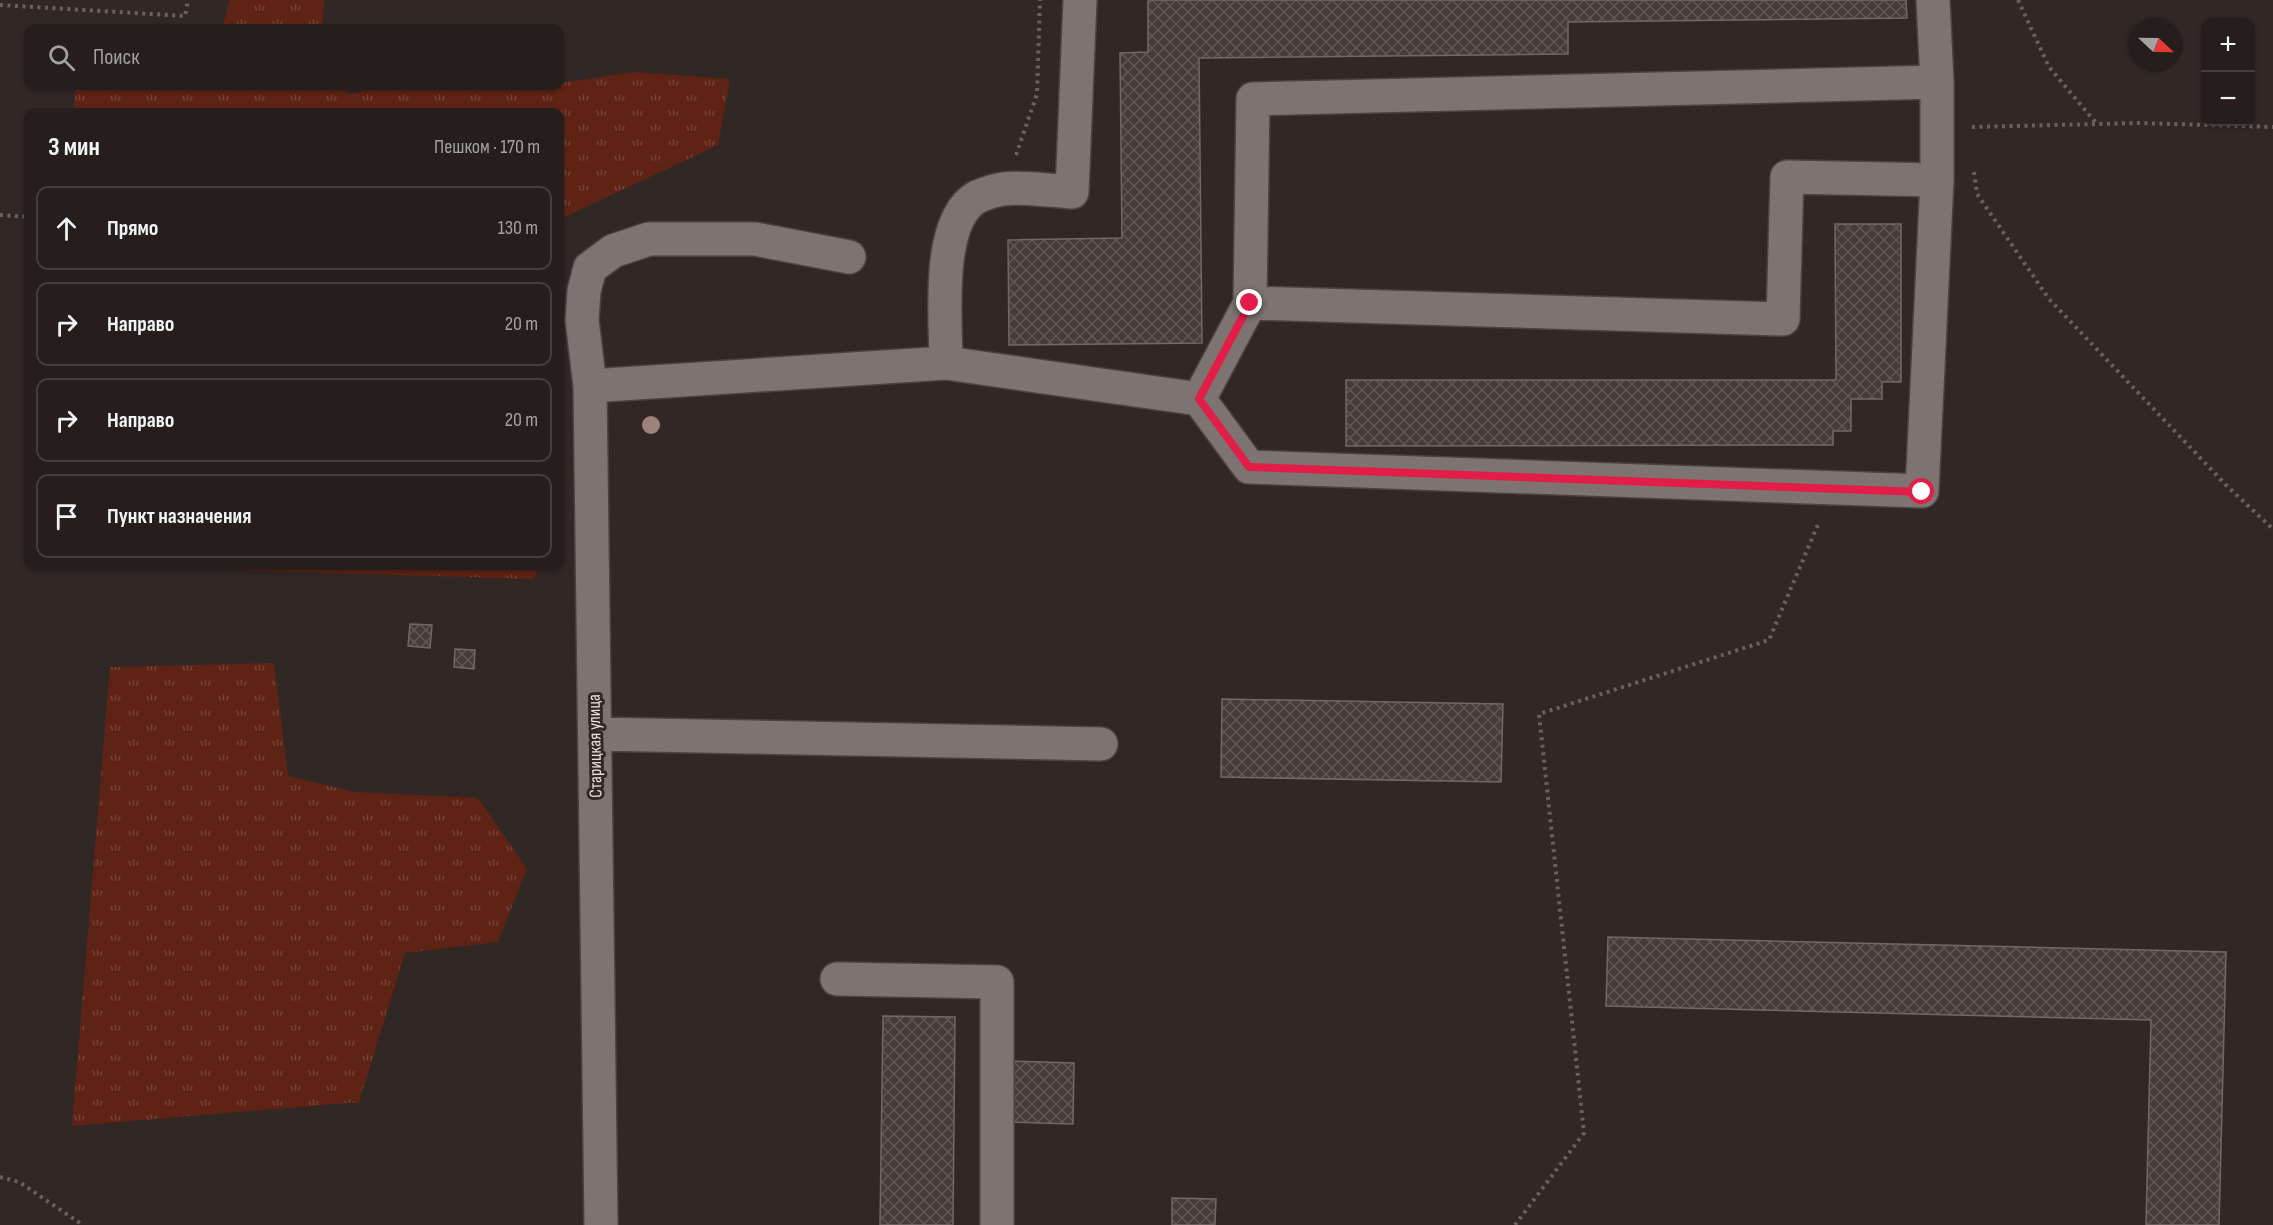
<!DOCTYPE html>
<html lang="ru">
<head>
<meta charset="utf-8">
<style>
  body { margin:0; font-family:"Sofia Sans Condensed",sans-serif; background:#312b29; color:#f1f3f6 }
  .controls { position:absolute; right:18px; top:18px; display:grid; overflow:hidden; border-radius:12px; box-shadow:0 2px 4px #0004 }
  .controls button { width:54px; height:54px; display:grid; place-items:center; padding:0; border:0; border-bottom:2px solid #423c3b; background:#251e1c; color:#f1f3f6; font:30px sans-serif }
  .compass { position:absolute; left:2129px; top:18px; width:54px; height:54px; border-radius:50%; background:#251e1c; box-shadow:0 2px 4px #0004; rotate:112deg }
  .stop { position:absolute; width:18px; height:18px; margin:-14px; border:4px solid #e11d48; border-radius:50%; background:#fff }
  .stop.end { background:#e11d48; border-color:#fff; box-shadow:0 2px 6px #0008 }
  .list { margin:0; padding:0; list-style:none }
  h2 { display:flex; justify-content:space-between; align-items:center; height:78px; margin:0; padding:0 24px; font-size:26px }
  h2 small { font-size:20px; font-weight:400; color:#a3a2a3 }
  .list li { display:grid; grid-template-columns:39px 1fr auto; gap:18px; align-items:center; box-sizing:border-box; height:84px; margin:0 12px 12px; padding:0 12px; border:2px solid #423c3b; border-radius:12px }
  .list b { display:block; font-size:22px; white-space:nowrap }
  .list em { font-size:20px; font-style:normal; color:#a3a2a3 }
  .icon { flex:none; width:33px; height:33px; fill:none; stroke:currentColor; stroke-width:2; stroke-linecap:round; stroke-linejoin:round }
  .map { position:relative; flex:none; width:2273px; height:1225px; overflow:hidden }
  .search { position:absolute; background:#251e1c; box-shadow:0 2px 4px #0004; left:24px; top:24px; width:540px; height:66px; display:flex; align-items:center; gap:15px; box-sizing:border-box; padding:0 21px; border-radius:12px; color:#a3a2a3; font-size:22px }
  .panel { position:absolute; background:#251e1c; box-shadow:0 2px 4px #0004; left:24px; top:108px; width:540px; height:462px; border-radius:12px }
  .map>svg:first-child { display:block }
</style>
</head>
<body>
<div class="map">
<svg width="2273" height="1225" viewBox="0 0 2273 1225">
  <defs>
    <pattern id="grass-tufts" width="24" height="20" patternUnits="userSpaceOnUse" patternTransform="scale(1.5)"><rect width="24" height="20" fill="#5e2314"/><path d="M3 7l-1-3M5 7V3M7 7l1-3M15 17l-1-3M17 17v-4M19 17l1-3" fill="none" stroke="#754336"/></pattern>
    <pattern id="building-cross-hatch" width="8" height="8" patternUnits="userSpaceOnUse" patternTransform="scale(1.5)"><rect width="8" height="8" fill="#453c39"/><path d="M0 0l8 8M0 8l8-8" fill="none" stroke="#605855"/></pattern>
  </defs>
  <rect width="100%" height="100%" fill="#312826"/>
  <path fill="url(#grass-tufts)" d="M230,0H324L322,28H222Z
    M635,72L730,79L718,145L560,219V112H74L75,86H339L349,94L388,86H560V83Z
    M88,566H539L534,579Z
    M274,663L288,776L355,792L478,798L527,869L498,942L405,953L359,1102L72,1126L110,667Z"/>
  <path fill="url(#building-cross-hatch)" stroke="#726765" stroke-width="1.5" d="M1148,0H1906L1907,18L1568,22V54L1199,58L1202,343L1009,345L1008,240L1122,238L1120,53L1148,52Z
    M1835,224H1901V382H1882V399H1851V431H1833V445L1346,446V380H1836Z
    M410,624L432,625L430,648L408,646Z
    M455,649L475,650L474,669L454,667Z
    M1222,699L1503,704L1501,782L1221,777Z
    M1608,937L2226,952L2219,1225H2146L2151,1020L1606,1006Z
    M883,1016L955,1017L953,1225H880Z
    M1011,1061L1074,1063L1073,1124L1010,1122Z
    M1172,1198L1216,1199L1215,1225H1172Z"/>
  <g fill="none" stroke-linecap="round" stroke-linejoin="round">
    <g stroke="#4a4341" stroke-width="36">
      <path id="minor" d="M1250,303L1253,99L1937,82
        M946,363C946,322 935,221 977,197C984,194 996,190 1003,189C1022,186 1053,191 1072,192L1080,0
        M590,386L946,363L1199,399L1249,467L1922,491L1937,180V82L1933,0
        M1199,399L1250,303L1783,319L1787,177L1937,180
        M595,734L1101,744
        M837,979L997,982V1225
        M601,1225L590,386L582,320L584,291L590,268L613,251L649,239H755L849,257"/>
    </g>
    <path stroke="#69615f" stroke-width="4" stroke-dasharray="3 4.5" stroke-linecap="butt" d="M2018,0L2049,67L2096,123
      M0,5L185,16L188,0
      M1972,127L2139,123L2273,127
      M1016,155L1037,94L1040,0
      M1974,172L1977,194L2049,299L2227,486L2273,529
      M0,215L28,217
      M0,1177L19,1182L83,1225
      M1515,1225L1584,1133L1539,714L1769,640L1819,522"/>
    <use href="#minor" stroke="#7d7370" stroke-width="33"/>
  </g>
  <circle fill="#9e827a" cx="651" cy="425" r="9"/>
  <g fill="none" stroke-linecap="round" stroke-linejoin="round">
    <path stroke="#e11d48" stroke-width="8" d="M1250,303L1199,399L1249,467L1922,492"/>
  </g>
  <g text-anchor="middle" dominant-baseline="central" stroke-width="6" stroke-linejoin="round" paint-order="stroke">
    <g font-size="18" fill="#e7e1e0" stroke="#312826">
      <text transform="translate(595 746) rotate(-91)">Старицкая улица</text>
    </g>
  </g>
</svg>
<div class="controls">
<button>+</button>
<button>−</button>
</div>
<svg class="compass" viewBox="-18 -18 36 36"><path d="M0-13l5 13h-10z" fill="#e53935"/><path d="M0 13l5-13h-10z" fill="#a3a2a3"/></svg>
<div class="stop" style="left:1922px;top:492px"></div>
<div class="stop end" style="left:1250px;top:303px"></div>
<div class="search"><svg class="icon" aria-label="search" viewBox="0 0 24 24"><circle cx="10" cy="10" r="6"/><path d="M15 15l6 6"/></svg>Поиск</div>
<section class="panel">
<h2>3 мин<small>Пешком · 170 m</small></h2>
<ul class="list">
<li><svg class="icon" aria-label="ahead" viewBox="0 0 24 24"><path d="M12 20V5M6 11l6-6 6 6"/></svg><div><b>Прямо</b></div><em>130 m</em></li>
<li><svg class="icon" aria-label="right" viewBox="0 0 24 24"><path d="M7 20v-9h11M14 6l5 5-5 5"/></svg><div><b>Направо</b></div><em>20 m</em></li>
<li><svg class="icon" aria-label="right" viewBox="0 0 24 24"><path d="M7 20v-9h11M14 6l5 5-5 5"/></svg><div><b>Направо</b></div><em>20 m</em></li>
<li><svg class="icon" aria-label="arrive" viewBox="0 0 24 24"><path d="M6 21V4h12l-3 4 3 4H6"/></svg><div><b>Пункт назначения</b></div></li>
</ul>
</section>
</div>
</body>
</html>
